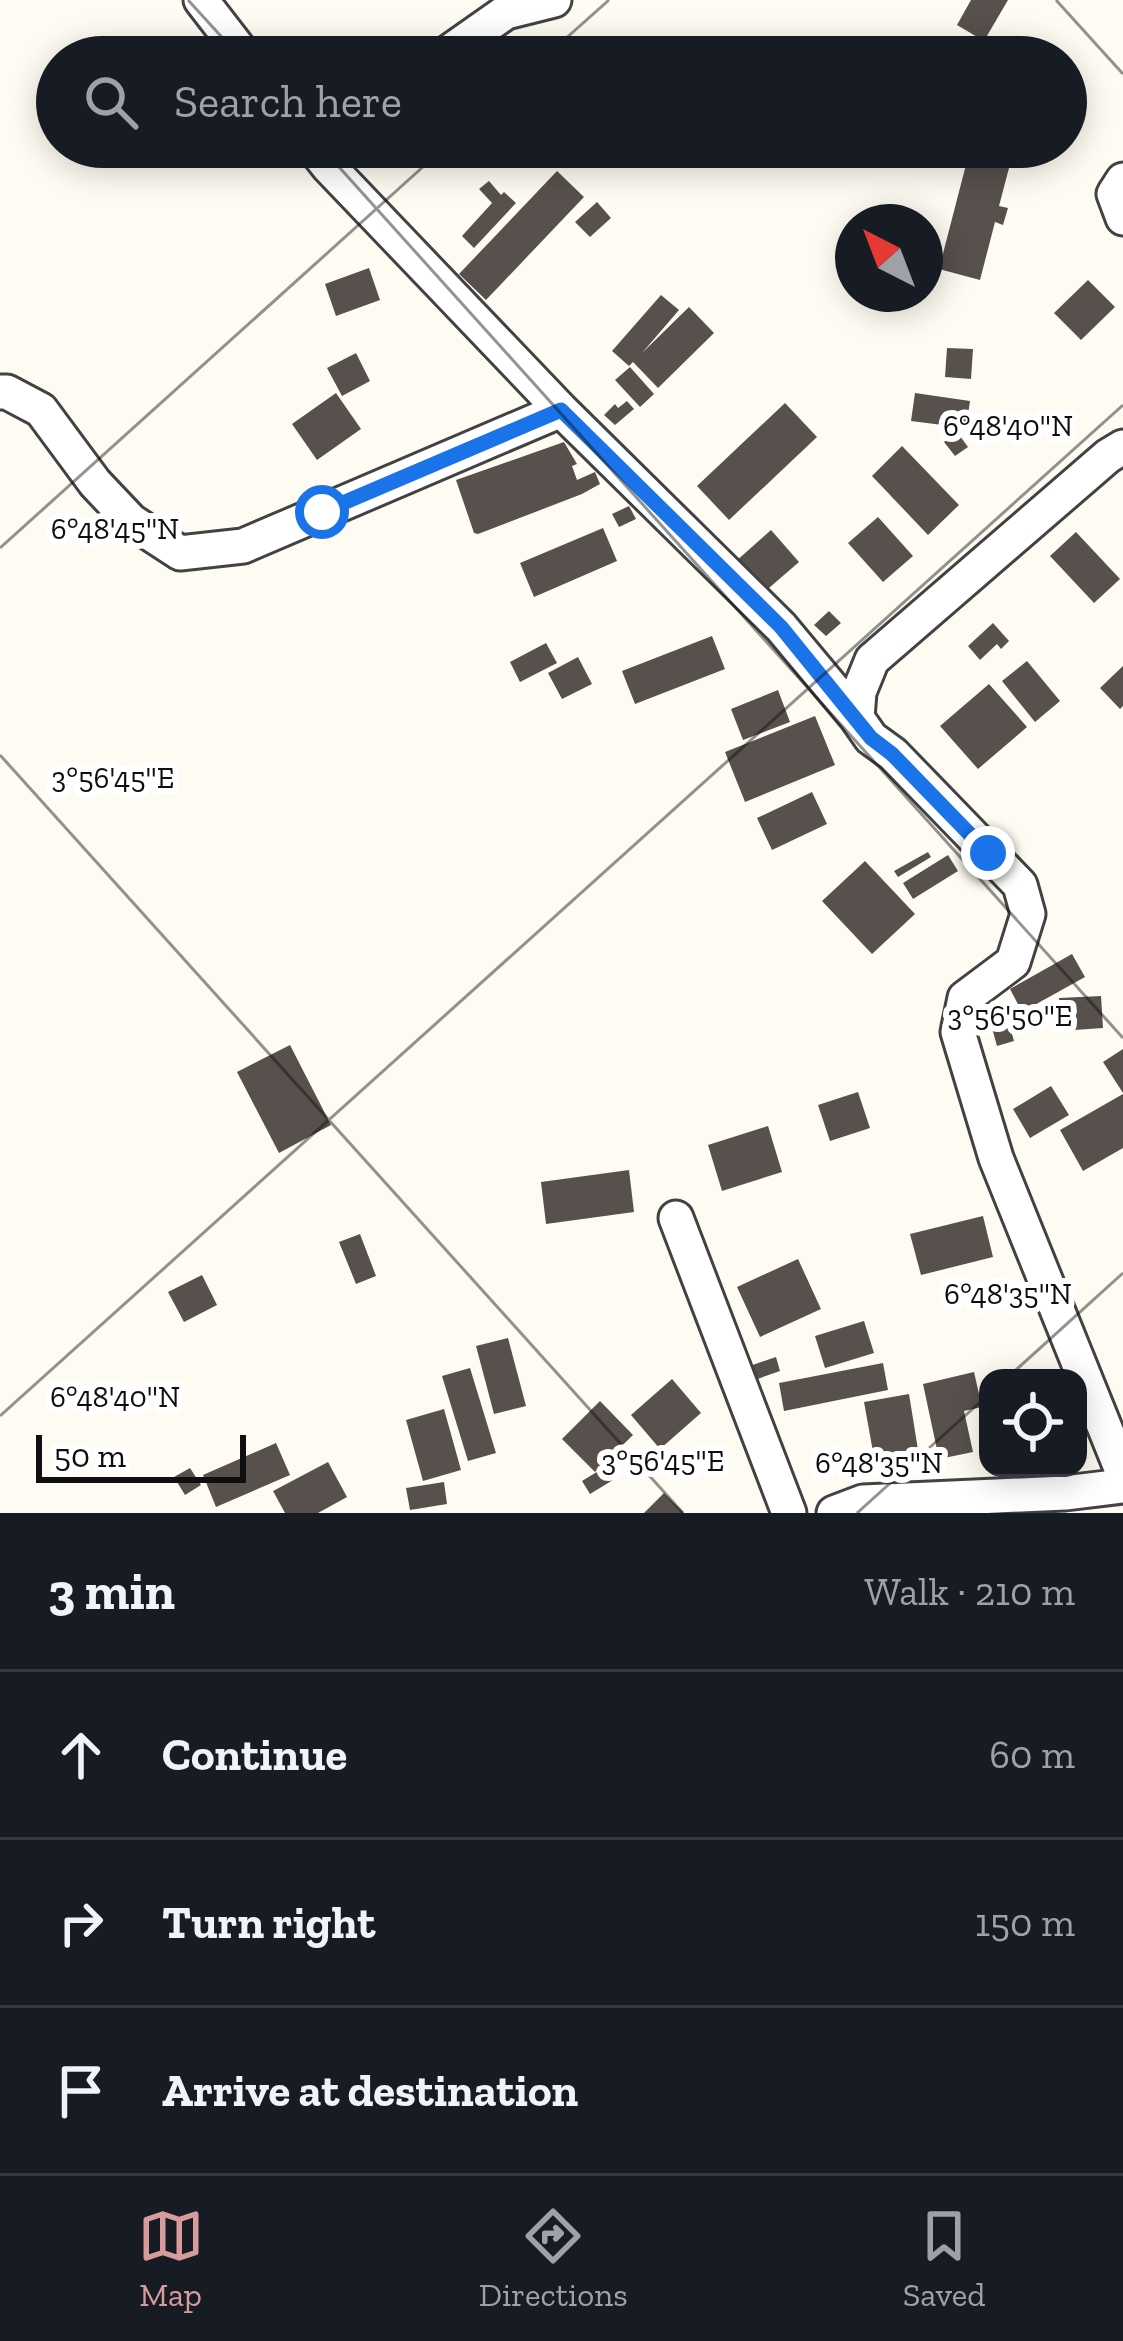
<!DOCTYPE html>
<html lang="en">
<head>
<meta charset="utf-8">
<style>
  body { margin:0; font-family:"Zilla Slab",serif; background:#242831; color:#f1f3f6 }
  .controls { position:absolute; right:36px; bottom:36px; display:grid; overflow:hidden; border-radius:24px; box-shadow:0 6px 30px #0003 }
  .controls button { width:108px; height:108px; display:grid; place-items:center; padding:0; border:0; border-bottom:3px solid #363941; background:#171b24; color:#f1f3f6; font:60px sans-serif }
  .compass { position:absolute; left:835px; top:204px; width:108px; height:108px; border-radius:50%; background:#171b24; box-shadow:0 6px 30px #0003; rotate:318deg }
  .scale { position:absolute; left:36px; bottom:30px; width:210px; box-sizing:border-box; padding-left:12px; border:6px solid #0f0f0f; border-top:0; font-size:33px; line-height:42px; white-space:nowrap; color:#0f0f0f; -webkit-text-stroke:9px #fff; paint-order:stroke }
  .stop { position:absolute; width:36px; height:36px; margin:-27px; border:9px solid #1a73e8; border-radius:50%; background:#fff }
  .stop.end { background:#1a73e8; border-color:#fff; box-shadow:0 3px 12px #0008 }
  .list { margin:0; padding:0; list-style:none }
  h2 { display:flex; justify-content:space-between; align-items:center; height:156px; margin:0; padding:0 48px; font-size:51px }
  h2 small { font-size:39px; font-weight:400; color:#9ea1a6 }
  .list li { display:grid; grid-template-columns:78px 1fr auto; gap:36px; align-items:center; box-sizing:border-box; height:168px; padding:0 48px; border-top:3px solid #363941 }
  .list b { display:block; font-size:45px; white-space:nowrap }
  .list em { font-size:39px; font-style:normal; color:#9ea1a6 }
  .icon { flex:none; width:66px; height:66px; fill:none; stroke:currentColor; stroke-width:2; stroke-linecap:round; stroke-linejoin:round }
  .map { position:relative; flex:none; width:1123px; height:1513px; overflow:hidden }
  .search { position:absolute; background:#171b24; box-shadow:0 6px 30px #0003; left:36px; right:36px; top:36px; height:132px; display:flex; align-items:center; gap:30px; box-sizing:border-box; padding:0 42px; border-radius:66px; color:#9ea1a6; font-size:45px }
  .sheet { height:660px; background:#171b24 }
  nav { display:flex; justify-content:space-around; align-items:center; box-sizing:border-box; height:168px; border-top:3px solid #363941; background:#171b24; font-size:33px; color:#9ea1a6 }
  nav a { display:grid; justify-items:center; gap:6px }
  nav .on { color:#d79a9d }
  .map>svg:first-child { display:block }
</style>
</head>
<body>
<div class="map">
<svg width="1123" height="1513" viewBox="0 0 1123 1513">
  <rect width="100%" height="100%" fill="#fefcf2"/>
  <path fill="#57504c" d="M971,0H1008L984,41L957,25Z
    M968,157L1009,168L999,206L1008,208L1003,225L995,222L980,280L939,269Z
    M557,171L584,197L486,300L459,274Z
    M489,181L501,195L504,192L516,203L474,248L462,236L492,203L479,189Z
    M597,202L611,218L590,237L575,222Z
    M369,268L380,300L336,316L325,284Z
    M1088,280L1115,307L1081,340L1054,313Z
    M661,295L679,310L642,353L689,307L714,333L658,388L633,362L629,366L612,351Z
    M947,348L973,349L971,379L945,377Z
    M356,353L370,381L342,396L327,368Z
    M630,367L654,394L640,407L615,380Z
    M336,393L361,429L317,460L292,424Z
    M915,393L970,401L966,428L911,421Z
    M627,401L634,409L615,425L604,415L615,404L618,408Z
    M785,403L817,437L729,520L697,486Z
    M957,432L968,447L955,456L944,442Z
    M564,442L577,464L572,466L577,480L595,472L600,484L582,494L478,534L474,533L456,480Z
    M902,446L959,505L928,535L872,476Z
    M629,506L636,519L619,527L612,514Z
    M878,517L913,556L883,582L848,543Z
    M603,528L617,561L534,597L520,563Z
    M771,530L799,562L762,594L735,562Z
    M1076,532L1120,579L1094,603L1050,556Z
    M829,611L841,623L826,636L814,625Z
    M993,623L1009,641L1001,649L997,644L980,660L968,646Z
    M712,636L725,669L635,704L622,671Z
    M546,643L557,663L520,682L510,662Z
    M578,657L592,684L562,699L548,673Z
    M1027,661L1060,701L1035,722L1002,681Z
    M1123,666V706L1120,709L1100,688Z
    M989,684L1027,727L978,769L940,726Z
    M778,690L790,722L743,740L731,709Z
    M815,716L835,765L745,802L725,752Z
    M812,792L827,824L772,850L757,818Z
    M928,852L931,857L898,877L894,871Z
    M948,855L958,871L913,899L903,883Z
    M865,861L915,914L872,954L822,901Z
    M1072,954L1085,977L1022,1012L1010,989Z
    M1101,996L1103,1028L1060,1031L1059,998Z
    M1009,1023L1014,1041L997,1046L992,1028Z
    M290,1045L331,1125L279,1153L237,1072Z
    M1123,1049V1093L1103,1062Z
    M1051,1086L1069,1115L1030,1138L1013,1109Z
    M858,1092L870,1128L830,1141L818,1105Z
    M1123,1094V1148L1083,1171L1060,1130Z
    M768,1126L782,1172L722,1191L708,1145Z
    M629,1170L634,1212L546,1224L541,1182Z
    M983,1216L993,1257L921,1275L910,1234Z
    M360,1234L376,1276L356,1284L339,1242Z
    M798,1259L821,1309L760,1337L737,1287Z
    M202,1275L217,1305L184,1322L168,1292Z
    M864,1321L874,1353L825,1368L815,1336Z
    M508,1338L526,1406L494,1414L476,1346Z
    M776,1357L780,1371L746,1383L741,1369Z
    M883,1363L888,1390L784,1411L779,1383Z
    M470,1368L496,1453L468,1461L442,1376Z
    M974,1372L982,1407L964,1411L973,1452L939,1459L923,1384Z
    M672,1379L701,1413L660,1449L631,1415Z
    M909,1394L919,1456L875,1463L864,1402Z
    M600,1401L633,1435L595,1472L562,1439Z
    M444,1409L461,1470L423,1481L406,1420Z
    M276,1443L290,1475L216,1507L203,1475Z
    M328,1462L347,1497L318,1513H285L273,1491Z
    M605,1467L613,1480L590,1494L582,1481Z
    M190,1468L201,1485L185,1495L174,1477Z
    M444,1482L447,1504L410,1510L406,1488Z
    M664,1493L684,1513H644Z"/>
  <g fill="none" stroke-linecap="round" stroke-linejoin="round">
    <g stroke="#424242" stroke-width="39">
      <path id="street" d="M201,0L245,57
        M442,57L506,12L554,0
        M313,147L328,166L561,410L781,627L857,718
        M1123,180L1114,194L1123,218
        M0,392H7L41,410L95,483L131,521L180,553L243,546L561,410
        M1123,447L1108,456L872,660L859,692L857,718L871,738L893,754L1020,885L1028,914L1013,962L965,998L958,1032L996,1158L1123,1473
        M676,1218L789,1513
        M834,1513L863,1502L1065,1493L1123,1486"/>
    </g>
    <use href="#street" stroke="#fff" stroke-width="33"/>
  </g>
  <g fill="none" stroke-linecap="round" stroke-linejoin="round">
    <path stroke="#1a73e8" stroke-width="15" d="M322,512L561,410L781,627L871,738L892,754L988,853"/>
  </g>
  <path fill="none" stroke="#0f0f0f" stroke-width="3" stroke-opacity="0.45" d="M188,0L240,57M1056,0L1123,74M545,57L609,0M321,147L1123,1038M0,548L445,147M0,755L683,1513M1007,1378L1123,1273M0,1416L1123,405M857,1513L988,1395"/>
  <g font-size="30" text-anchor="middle" fill="#0f0f0f" stroke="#fff" stroke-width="12" stroke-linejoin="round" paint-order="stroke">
    <text x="1008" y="436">6°48'40"N</text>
    <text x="115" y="539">6°48'45"N</text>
    <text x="113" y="788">3°56'45"E</text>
    <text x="1010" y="1026">3°56'50"E</text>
    <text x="1008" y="1304">6°48'35"N</text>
    <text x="115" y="1407">6°48'40"N</text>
    <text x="663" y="1471">3°56'45"E</text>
    <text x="879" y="1473">6°48'35"N</text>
  </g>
</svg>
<div class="controls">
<button><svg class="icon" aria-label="locate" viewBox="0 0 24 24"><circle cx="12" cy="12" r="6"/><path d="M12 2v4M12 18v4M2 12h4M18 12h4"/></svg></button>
</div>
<svg class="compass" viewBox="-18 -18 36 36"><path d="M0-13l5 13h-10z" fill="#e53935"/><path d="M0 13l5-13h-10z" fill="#9ea1a6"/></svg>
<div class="scale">50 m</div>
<div class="stop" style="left:322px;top:512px"></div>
<div class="stop end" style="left:988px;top:853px"></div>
<div class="search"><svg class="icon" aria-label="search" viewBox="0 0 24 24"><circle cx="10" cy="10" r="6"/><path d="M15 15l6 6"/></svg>Search here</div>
</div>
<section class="sheet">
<h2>3 min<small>Walk · 210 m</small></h2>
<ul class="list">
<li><svg class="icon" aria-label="ahead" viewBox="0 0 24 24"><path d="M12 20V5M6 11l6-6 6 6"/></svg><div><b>Continue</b></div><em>60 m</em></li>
<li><svg class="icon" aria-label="right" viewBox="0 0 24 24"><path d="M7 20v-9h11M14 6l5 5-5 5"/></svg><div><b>Turn right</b></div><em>150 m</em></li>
<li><svg class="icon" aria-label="arrive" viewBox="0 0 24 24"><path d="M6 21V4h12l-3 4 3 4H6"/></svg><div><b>Arrive at destination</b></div></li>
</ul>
</section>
<nav>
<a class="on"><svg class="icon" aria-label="map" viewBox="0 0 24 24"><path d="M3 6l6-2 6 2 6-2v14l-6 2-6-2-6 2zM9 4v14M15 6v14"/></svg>Map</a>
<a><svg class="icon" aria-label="directions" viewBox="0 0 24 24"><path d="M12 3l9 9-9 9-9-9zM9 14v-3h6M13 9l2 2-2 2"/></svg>Directions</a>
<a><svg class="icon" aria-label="saved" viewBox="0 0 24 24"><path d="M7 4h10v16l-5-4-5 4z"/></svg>Saved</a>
</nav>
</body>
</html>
